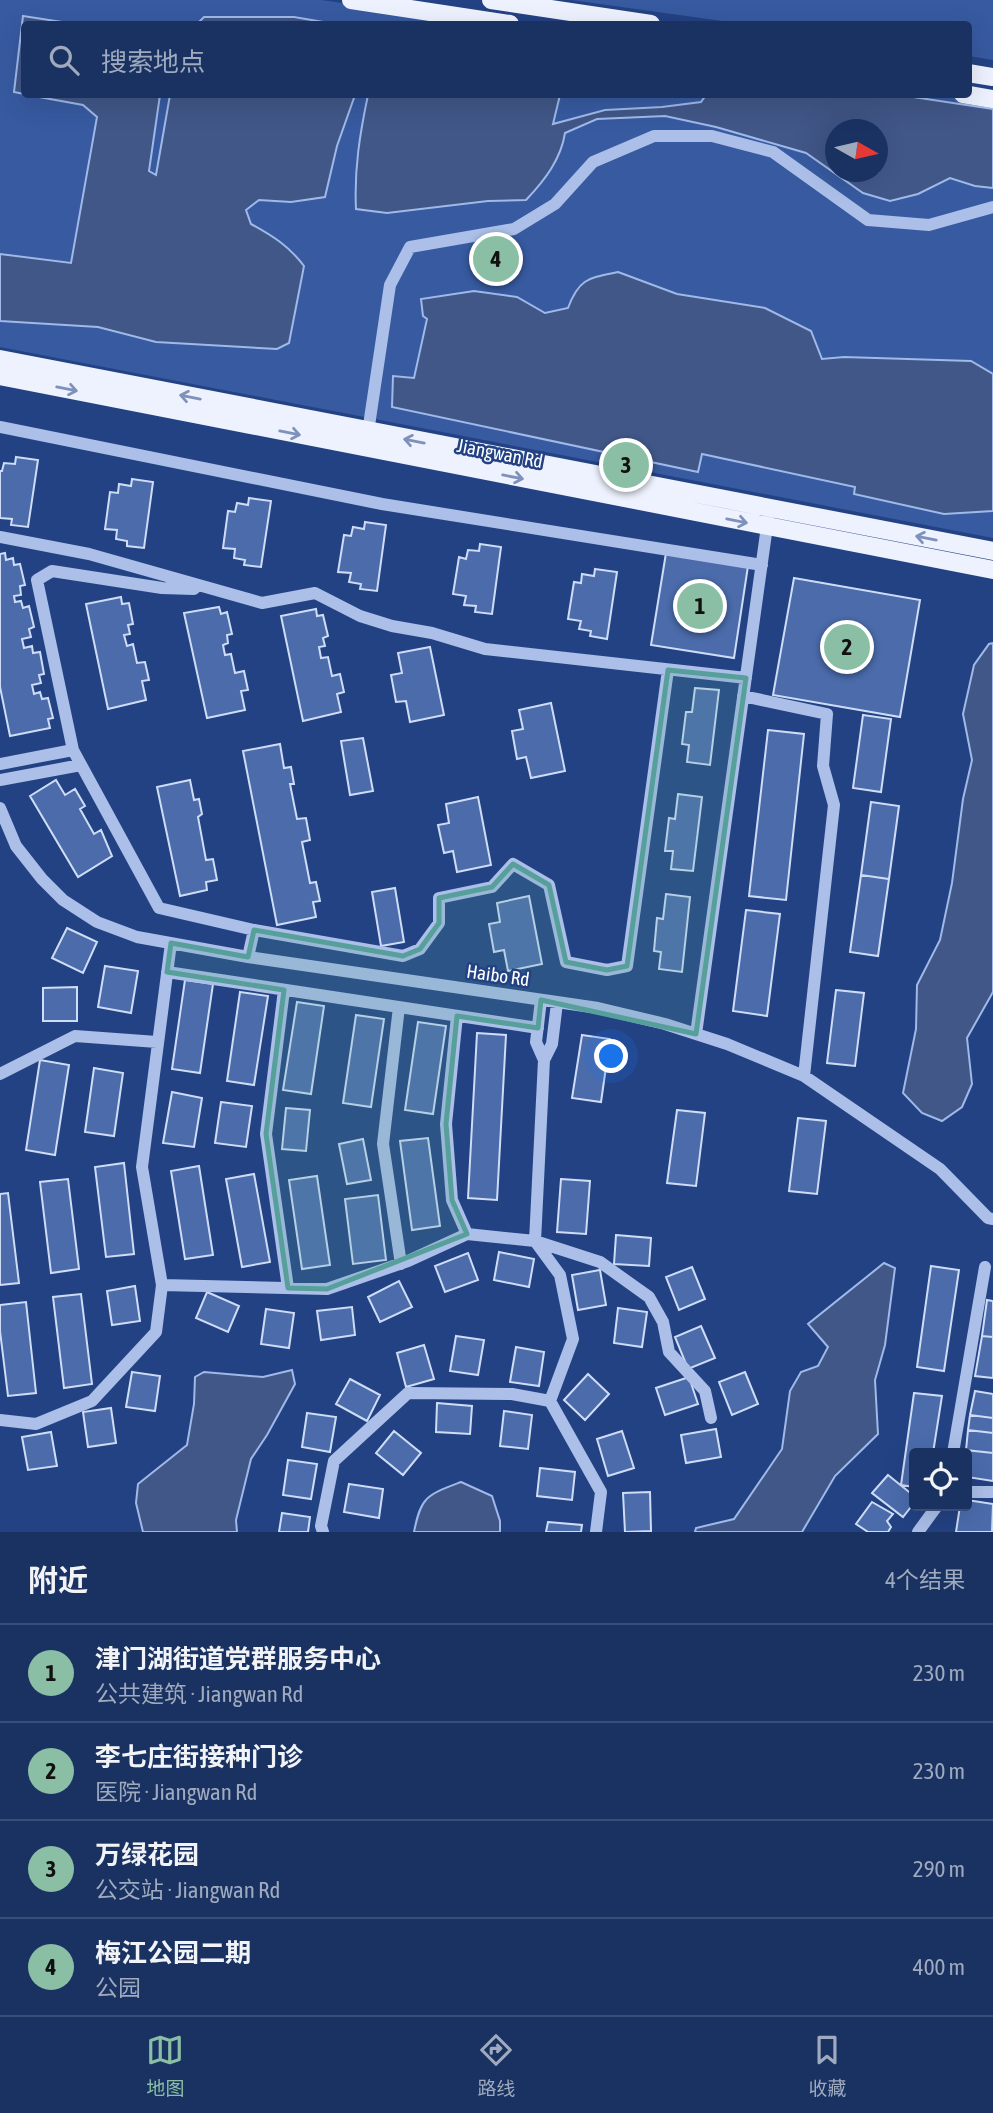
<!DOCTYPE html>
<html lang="zh">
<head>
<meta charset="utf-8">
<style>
  body { margin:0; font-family:"Asap Condensed","Noto Sans SC",sans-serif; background:#233a68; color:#f1f3f6 }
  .controls { position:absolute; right:21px; bottom:21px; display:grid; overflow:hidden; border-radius:7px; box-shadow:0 7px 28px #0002 }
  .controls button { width:63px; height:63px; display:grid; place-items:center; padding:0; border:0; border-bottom:2px solid #384d77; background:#1a3262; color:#f1f3f6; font:35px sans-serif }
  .compass { position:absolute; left:825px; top:119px; width:63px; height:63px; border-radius:50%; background:#1a3262; box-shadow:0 7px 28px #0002; rotate:98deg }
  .you { position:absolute; left:612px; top:1057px; width:24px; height:24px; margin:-18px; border:5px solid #fff; border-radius:50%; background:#1a73e8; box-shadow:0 0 0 10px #1a73e833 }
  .badge { display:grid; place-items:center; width:46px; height:46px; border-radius:50%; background:#8abfa5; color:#111; font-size:23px; font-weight:700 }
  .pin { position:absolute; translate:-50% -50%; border:4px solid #fff; box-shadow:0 2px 7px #0006 }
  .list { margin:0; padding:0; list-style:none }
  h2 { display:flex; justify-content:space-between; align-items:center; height:91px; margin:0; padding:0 28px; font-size:30px }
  h2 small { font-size:23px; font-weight:400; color:#9faabe }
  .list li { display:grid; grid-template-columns:46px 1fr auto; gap:21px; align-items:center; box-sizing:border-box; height:98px; padding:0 28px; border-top:2px solid #384d77 }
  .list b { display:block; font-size:26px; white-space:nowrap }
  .list p { margin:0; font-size:23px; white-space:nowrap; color:#9faabe }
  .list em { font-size:23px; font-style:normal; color:#9faabe }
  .icon { flex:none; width:38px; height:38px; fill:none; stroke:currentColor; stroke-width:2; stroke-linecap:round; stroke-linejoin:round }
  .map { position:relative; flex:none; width:993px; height:1532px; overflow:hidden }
  .search { position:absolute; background:#1a3262; box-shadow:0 7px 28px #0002; left:21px; right:21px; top:21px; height:77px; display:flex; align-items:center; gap:18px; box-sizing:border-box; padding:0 24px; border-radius:7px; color:#9faabe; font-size:26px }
  .sheet { height:483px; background:#1a3262 }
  nav { display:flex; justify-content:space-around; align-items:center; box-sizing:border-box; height:98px; border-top:2px solid #384d77; background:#1a3262; font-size:19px; color:#9faabe }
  nav a { display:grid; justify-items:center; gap:4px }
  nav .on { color:#8abfa5 }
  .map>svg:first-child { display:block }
</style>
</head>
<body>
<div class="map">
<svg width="993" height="1532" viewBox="0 0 993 1532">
  <rect width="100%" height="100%" fill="#234283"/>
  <path fill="#375aa0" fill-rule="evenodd" d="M0,0H321L489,24H24V94H969L993,98V538L0,347ZM836,130H878V172H836Z
    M571,0H993V60L969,56L968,24H744Z"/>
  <path fill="#415788" stroke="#9fb9e9" stroke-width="2" fill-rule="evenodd" d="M23,16L75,24H24V94L14,92Z
    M204,17H294L335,24H197Z
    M28,95H160L149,171L156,175L170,95H355L337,146L325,197L291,202L259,200L246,210L251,224C273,236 289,246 304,266L289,343L277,349L156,342L98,327L0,321V254L71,263L97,117L83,105Z
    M706,95H900L993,109V188L975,186L950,178L918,194L890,201L863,193L806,153L716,127L665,116L597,119L565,133C561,159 545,180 526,200L488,201L387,213L356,209C354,169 360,133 368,95H560L553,124L605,110L662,107L701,102ZM836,130H878V172H836Z
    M618,272L677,294L765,308L811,331L822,359L844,357L971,361L993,374V511L944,514L854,494L855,487L702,454L698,472L392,407L393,376L414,378L427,319L423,316L421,299L474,291L517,297L545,313L568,308C579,278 589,278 618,272Z
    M993,643V992L967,1038L972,1084L962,1107L942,1121L922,1113L903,1093L916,1029L917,985L940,940L952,883L963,799L972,760L963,714L974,665L989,644Z
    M884,1263L895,1268L885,1345L875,1380L878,1434L835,1476L802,1532H695L696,1528L734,1519L782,1449L790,1391L801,1372L818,1366L828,1347L808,1324Z
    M292,1370L295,1384L267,1435L251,1459L236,1520L237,1532H143L136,1503L138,1484L187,1445L194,1404L195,1377L204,1372L263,1377Z
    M461,1482L492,1496L500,1521V1532H414C421,1496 427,1495 461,1482Z"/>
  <path fill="#4b6bab" stroke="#cedcf6" stroke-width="2" d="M16,457L38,460L28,527L11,525L12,519L0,518V471H2L4,463L15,464Z
    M132,479L153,482L144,548L127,546V541L116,539L117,530L105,529L110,492L118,493L119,484L131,486Z
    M249,498L271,501L261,567L244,565L245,560L234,558L235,549L223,548L228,511L235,512L237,503L248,505Z
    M365,522L386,525L377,591L360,589L361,584L349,582L351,573L338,572L344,535L351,536L353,527L364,529Z
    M480,544L501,547L492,614L475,612L476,606L464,605L466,596L453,594L459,557L466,559L468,550L479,551Z
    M5,553L6,560L13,558L14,565L20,564L25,585L20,586L21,595L14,596L15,602L21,601L23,608L29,606L34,627L29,629L31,637L22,639L24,648L32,646L33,653L40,652L44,674L39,675L41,683L32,685L34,694L40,692L42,699L48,698L53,718L48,719L50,728L10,736L0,687V554Z
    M666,553L748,566L734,658L651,645Z
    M595,569L617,572L607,639L590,636L591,631L579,629L581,621L568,619L574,582L581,583L582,574L594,576Z
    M794,578L920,600L900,717L773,695Z
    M121,597L122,604L129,603L133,624L128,625L130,634L124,635L127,646L133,644L137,663L145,662L149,680L142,681L146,700L108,709L86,604Z
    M219,607L221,614L227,612L232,634L227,635L228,643L223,645L225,655L231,654L235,673L244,671L248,690L241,691L245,710L207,718L184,613Z
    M316,609L317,616L323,615L328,636L323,638L325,646L319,647L321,658L328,657L332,676L340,674L344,692L337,694L341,712L303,721L281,616Z
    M430,647L444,715L410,722L406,701L396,702L391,675L402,673L398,653Z
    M695,688L719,690L710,765L687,762L689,745L682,744L686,712H692Z
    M551,703L565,771L531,778L526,757L517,759L512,731L523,729L519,710Z
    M863,715L891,719L881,792L853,788Z
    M768,730L804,734L786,900L749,896Z
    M363,738L373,791L350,795L341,741Z
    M280,744L284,768L291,767L294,784H290L297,819L306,818L310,840L302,842L310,883L316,882L320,901L313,902L316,917L277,925L243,751Z
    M56,780L65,795L75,789L85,806L80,809L94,834L101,830L112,856L78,877L30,796Z
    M190,780L194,800L199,799L202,814L198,817L206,860L213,859L217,880L206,882L207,890L180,896L157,787Z
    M678,794L702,797L693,871L671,869L673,851H665L669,818L675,819Z
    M478,797L491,865L457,872L453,851L444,853L438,825L449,823L446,804Z
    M871,802L899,806L889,879L861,875Z
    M861,875L889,879L878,956L850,952Z
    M395,888L404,942L381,946L372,892Z
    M666,894L690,897L682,972L659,969L661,952L654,951L657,918L663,919Z
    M529,896L542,964L508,971L504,950L494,952L489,924L500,922L497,903Z
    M746,910L780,914L767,1016L733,1011Z
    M67,928L97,942L83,973L52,958Z
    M105,966L138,971L131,1013L98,1007Z
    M185,980L213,984L200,1073L172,1069Z
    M77,987V1021H43V988Z
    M836,990L864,993L855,1066L827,1063Z
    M240,992L268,996L254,1085L227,1081Z
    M297,1002L324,1006L311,1094L283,1090Z
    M356,1015L384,1019L371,1107L343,1103Z
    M418,1022L446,1026L433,1114L405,1110Z
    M477,1033L506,1035L497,1200L468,1198Z
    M582,1035L610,1039L601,1102L572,1098Z
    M40,1060L69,1065L55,1155L26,1150Z
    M94,1068L123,1073L114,1136L85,1132Z
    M172,1092L202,1098L194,1147L163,1143Z
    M221,1102L252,1106L246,1147L215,1143Z
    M286,1108L310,1110L306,1151L282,1149Z
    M677,1110L705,1113L696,1186L667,1183Z
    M798,1118L826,1121L817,1194L789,1191Z
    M428,1138L440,1226L412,1230L400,1141Z
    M363,1139L371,1180L347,1184L339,1144Z
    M124,1163L134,1254L106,1257L95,1167Z
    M199,1166L213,1255L185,1259L171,1171Z
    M254,1174L270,1262L242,1267L226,1179Z
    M317,1176L330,1265L302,1269L289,1180Z
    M68,1179L79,1269L51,1273L40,1182Z
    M561,1179L590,1181L586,1234L557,1232Z
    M8,1193L19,1283L0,1285V1194Z
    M378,1195L386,1260L353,1264L345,1199Z
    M616,1235L651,1238L649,1266L614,1264Z
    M499,1252L534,1259L529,1287L494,1280Z
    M468,1253L478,1280L445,1292L435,1266Z
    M931,1266L959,1270L944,1371L917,1367Z
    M692,1267L705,1299L679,1310L666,1277Z
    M600,1270L606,1305L578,1310L572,1275Z
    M399,1281L412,1307L380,1322L368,1297Z
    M135,1286L140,1321L112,1325L107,1291Z
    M207,1292L239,1306L228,1332L196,1318Z
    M81,1294L92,1384L64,1388L53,1297Z
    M987,1300L993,1301V1337L982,1336Z
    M26,1302L36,1393L8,1396L0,1331V1305Z
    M352,1307L355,1335L321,1340L317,1311Z
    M618,1308L647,1312L642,1347L614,1343Z
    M266,1309L294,1313L289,1348L261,1344Z
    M701,1326L715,1358L688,1369L675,1337Z
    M456,1336L484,1340L478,1375L450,1371Z
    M982,1336L993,1337V1378L975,1376Z
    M424,1345L434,1379L406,1387L397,1353Z
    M516,1347L544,1352L539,1386L510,1382Z
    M132,1372L160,1376L155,1411L126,1407Z
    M745,1372L758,1404L732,1415L719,1382Z
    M588,1374L609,1394L585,1420L564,1400Z
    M689,1377L698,1404L665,1415L656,1388Z
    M350,1379L380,1395L367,1421L336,1404Z
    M975,1391L993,1394V1418L970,1415Z
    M914,1393L942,1396L933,1453H914V1487L901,1485Z
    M437,1403L472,1406L470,1434L436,1432Z
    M111,1408L116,1443L88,1447L83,1412Z
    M504,1411L532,1415L528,1449L500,1446Z
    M307,1413L336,1417L330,1452L302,1447Z
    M970,1415L993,1418V1433L968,1430Z
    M716,1429L721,1457L686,1463L681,1435Z
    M968,1430L993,1433V1453L966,1450Z
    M394,1431L421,1453L403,1475L376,1453Z
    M622,1431L634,1468L608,1476L597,1439Z
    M51,1432L57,1466L28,1470L22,1437Z
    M966,1450L993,1453V1481L967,1477Z
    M288,1460L317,1464L311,1499L283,1495Z
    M540,1468L575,1472L572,1500L537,1496Z
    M888,1475L914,1496V1503L903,1517L872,1493Z
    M349,1484L383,1489L379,1518L344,1512Z
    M650,1492L651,1531L625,1532L623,1493Z
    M967,1500L993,1504L992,1532H956L960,1506H967Z
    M872,1502L893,1514L887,1521L891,1527L888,1532H868L856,1524Z
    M282,1513L310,1517L308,1532H279Z
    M548,1522L582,1525L581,1532H546Z"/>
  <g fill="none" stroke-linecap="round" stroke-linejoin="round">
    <path stroke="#abbfe8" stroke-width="12" d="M0,427L382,504L762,565
      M368,432L390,285L410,247L514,229L555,204L593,162L654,136H712L773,152L868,220L929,225L993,207
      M0,537L89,554L262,603L315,593L360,616L392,626L432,633L485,649L746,678
      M743,696L827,714L823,766L834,805L804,1076
      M73,750L37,580L52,571L162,588L194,589
      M0,764L73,750L159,908L254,930L248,957
      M0,780L81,765
      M0,808L16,846L42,879L63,900L97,922L137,937L248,957L598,1008L665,1024L727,1044L804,1076L940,1169L988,1218L993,1219
      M254,930L403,956L420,949L439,923V898L492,887L513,864L549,885L566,962L607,970L627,966L668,670
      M167,972L538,1028
      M284,990L266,1134L288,1288
      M541,1000L536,1042L544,1060
      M399,1007L383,1144L401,1264
      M457,1016L446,1124L452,1200L467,1234
      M696,1034L768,519
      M0,1074L75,1036L157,1042
      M535,1241L600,1262L649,1297L663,1322L669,1352L705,1391L711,1418
      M535,1241L560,1275L573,1339L550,1401
      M162,1285L327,1289L408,1261L467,1234L535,1241L544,1060L552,1044L557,1003
      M0,1420L36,1424L92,1401L156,1332L162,1285L142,1167L171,943
      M953,1453L985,1267
      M967,1492H993
      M323,1532L321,1526L334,1461L408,1393L512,1394L550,1401L601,1492L596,1532
      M918,1532L937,1506"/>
    <path stroke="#edf2fe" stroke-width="18" d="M351,0L510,24
      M491,0L651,24
      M968,73L993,77
      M963,94L993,99
      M0,359L993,551
      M0,376L993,570"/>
  </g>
  <defs><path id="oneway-shaft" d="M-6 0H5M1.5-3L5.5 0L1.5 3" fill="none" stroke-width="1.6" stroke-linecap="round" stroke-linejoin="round" transform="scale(1.75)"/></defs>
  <g stroke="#7e91ba">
    <use href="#oneway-shaft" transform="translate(67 389) rotate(11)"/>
    <use href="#oneway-shaft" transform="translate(190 397) rotate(-169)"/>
    <use href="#oneway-shaft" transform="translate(290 433) rotate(11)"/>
    <use href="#oneway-shaft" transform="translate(414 441) rotate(-169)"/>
    <use href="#oneway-shaft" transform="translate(513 477) rotate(11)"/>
    <use href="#oneway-shaft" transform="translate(737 521) rotate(11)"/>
    <use href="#oneway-shaft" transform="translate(926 538) rotate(-169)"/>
  </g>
  <path fill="#579f9a" fill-opacity="0.2" stroke="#579f9a" stroke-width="5" stroke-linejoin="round" d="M668,670L746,678L696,1034L541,1000L538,1028L457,1016L446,1124L452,1200L467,1234L327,1289L288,1288L266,1134L284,990L167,972L171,943L248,957L254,930L403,956L420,949L439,923V898L492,887L513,864L549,885L566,962L607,970L627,966Z"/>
  <g text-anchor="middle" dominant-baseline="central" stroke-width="5" stroke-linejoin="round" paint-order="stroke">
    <g font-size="19" fill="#fff" stroke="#234283">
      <text transform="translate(500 453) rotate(11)">Jiangwan Rd</text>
      <text transform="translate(498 975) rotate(8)">Haibo Rd</text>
    </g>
  </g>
</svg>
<div class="controls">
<button><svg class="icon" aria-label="locate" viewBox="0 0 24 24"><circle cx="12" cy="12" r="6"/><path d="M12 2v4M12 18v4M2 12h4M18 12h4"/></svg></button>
</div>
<svg class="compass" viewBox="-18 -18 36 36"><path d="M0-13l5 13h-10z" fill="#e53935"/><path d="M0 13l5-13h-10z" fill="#9faabe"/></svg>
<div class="you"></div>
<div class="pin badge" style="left:700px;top:606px">1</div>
<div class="pin badge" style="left:847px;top:647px">2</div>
<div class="pin badge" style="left:626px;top:465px">3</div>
<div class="pin badge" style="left:496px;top:259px">4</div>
<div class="search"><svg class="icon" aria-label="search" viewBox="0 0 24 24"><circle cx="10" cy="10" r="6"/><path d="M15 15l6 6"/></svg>搜索地点</div>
</div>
<section class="sheet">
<h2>附近<small>4个结果</small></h2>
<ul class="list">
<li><span class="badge">1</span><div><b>津门湖街道党群服务中心</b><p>公共建筑 · Jiangwan Rd</p></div><em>230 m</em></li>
<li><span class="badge">2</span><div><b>李七庄街接种门诊</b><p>医院 · Jiangwan Rd</p></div><em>230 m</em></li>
<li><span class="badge">3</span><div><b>万绿花园</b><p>公交站 · Jiangwan Rd</p></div><em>290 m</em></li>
<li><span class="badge">4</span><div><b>梅江公园二期</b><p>公园</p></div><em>400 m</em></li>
</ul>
</section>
<nav>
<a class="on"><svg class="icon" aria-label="map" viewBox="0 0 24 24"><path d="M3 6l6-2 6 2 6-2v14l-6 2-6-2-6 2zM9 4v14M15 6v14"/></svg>地图</a>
<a><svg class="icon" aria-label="directions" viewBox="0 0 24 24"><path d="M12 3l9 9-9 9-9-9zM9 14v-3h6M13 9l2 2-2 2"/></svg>路线</a>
<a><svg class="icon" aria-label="saved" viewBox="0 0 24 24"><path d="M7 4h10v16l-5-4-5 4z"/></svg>收藏</a>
</nav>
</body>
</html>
